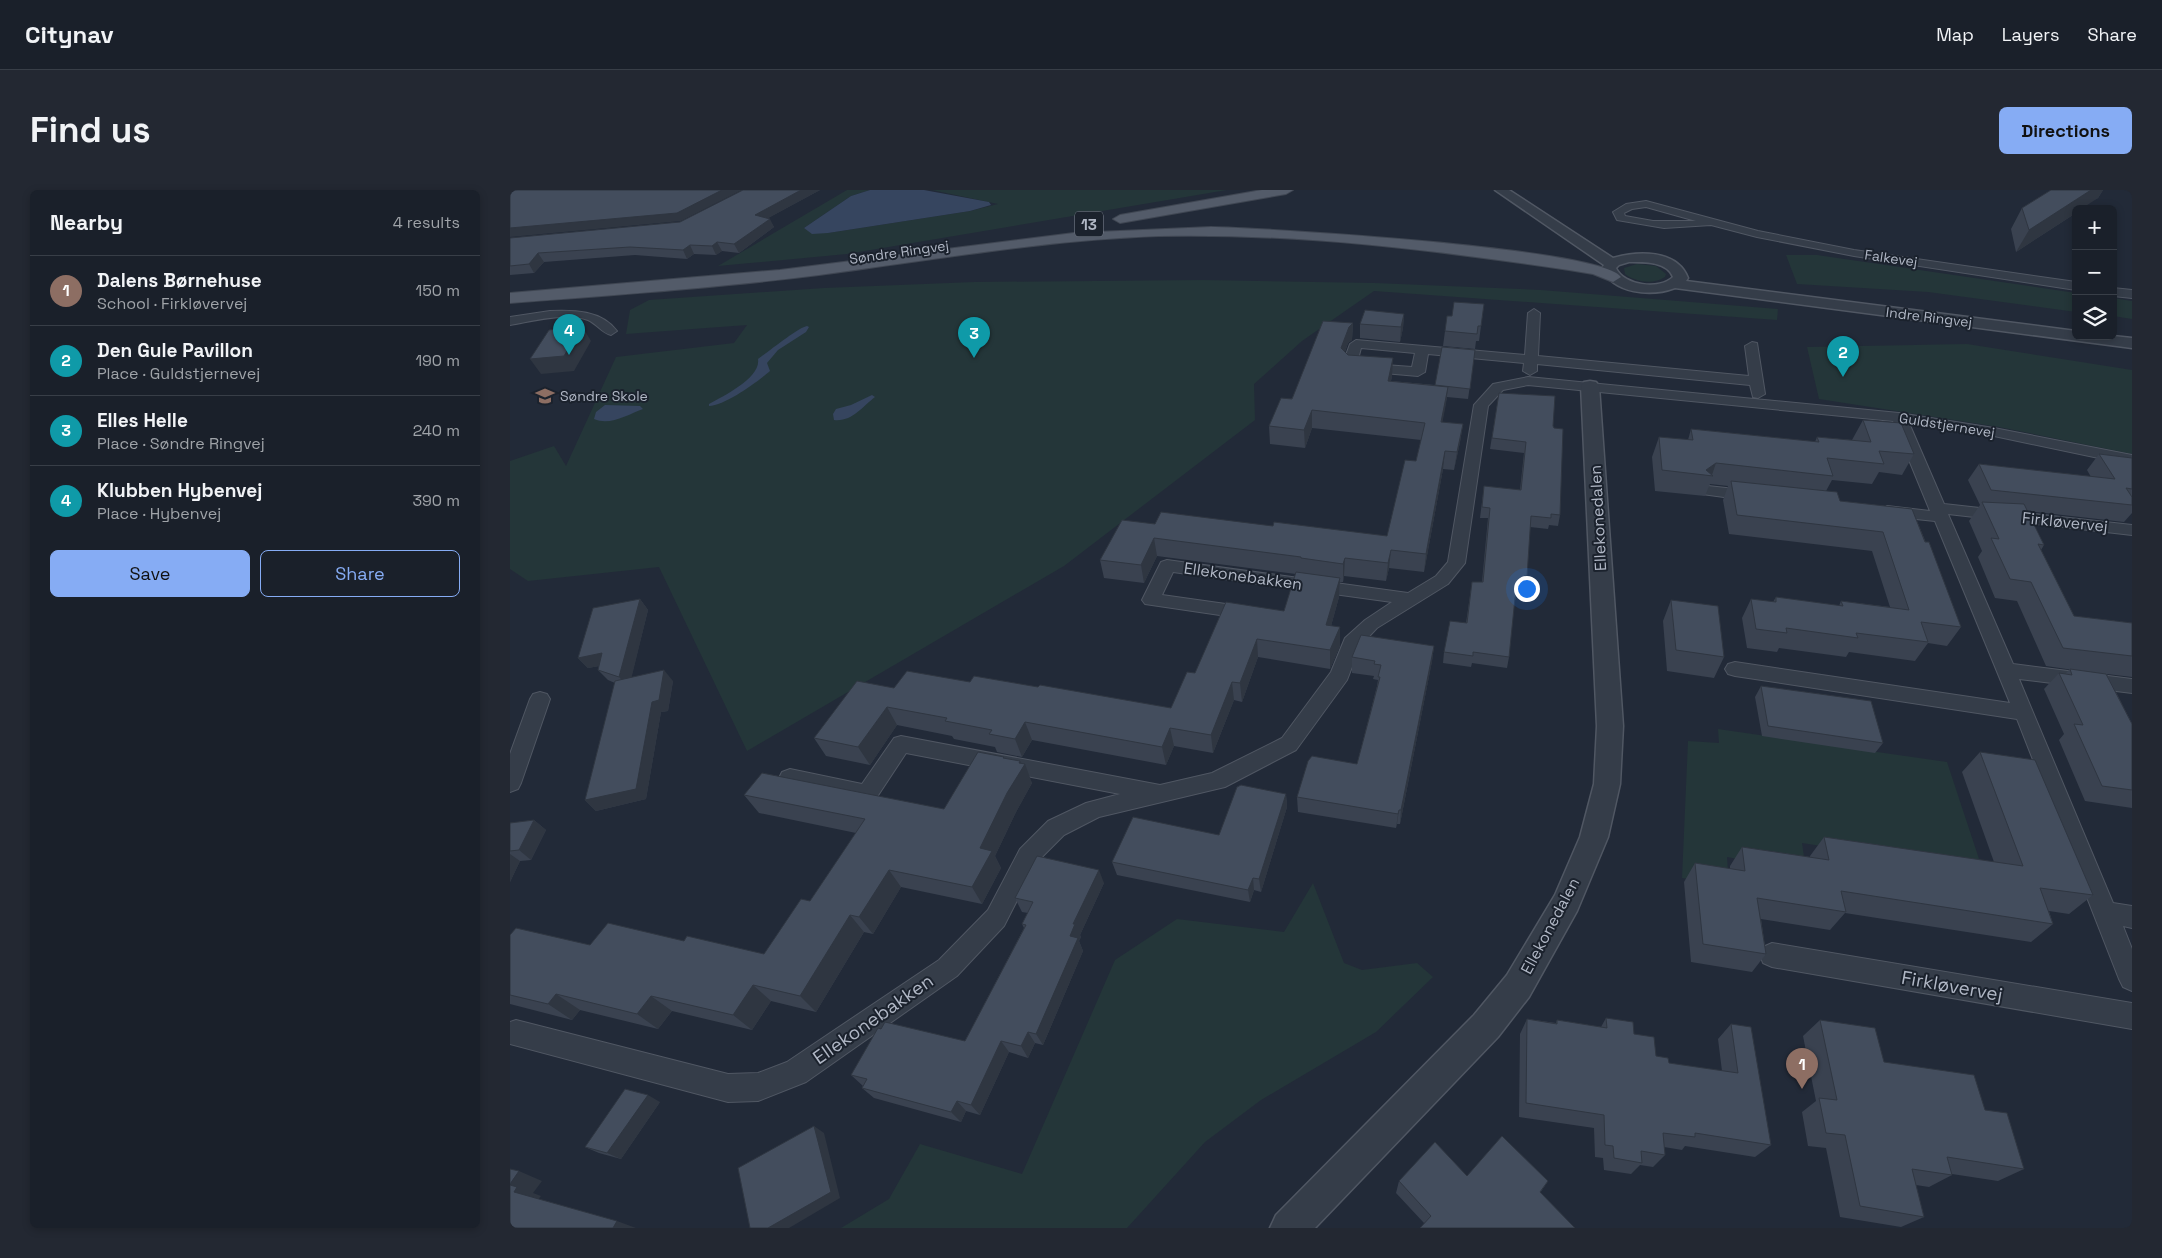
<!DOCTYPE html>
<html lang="en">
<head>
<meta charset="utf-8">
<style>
  body { margin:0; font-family:"Space Grotesk",sans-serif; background:#232832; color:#f1f3f6 }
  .controls { position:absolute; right:15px; top:15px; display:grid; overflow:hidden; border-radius:8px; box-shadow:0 2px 8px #0003 }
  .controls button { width:45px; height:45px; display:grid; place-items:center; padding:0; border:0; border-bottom:1px solid #383e47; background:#1a202a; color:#f1f3f6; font:25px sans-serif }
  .you { position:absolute; left:1016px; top:398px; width:18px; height:18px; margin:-12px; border:4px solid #fff; border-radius:50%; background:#1a73e8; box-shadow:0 0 0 8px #1a73e833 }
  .badge { display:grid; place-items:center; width:32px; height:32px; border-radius:50%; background:#86acf4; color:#fff; font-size:16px; font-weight:700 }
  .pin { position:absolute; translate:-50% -41px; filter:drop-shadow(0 1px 2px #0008) }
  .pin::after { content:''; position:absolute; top:26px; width:18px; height:15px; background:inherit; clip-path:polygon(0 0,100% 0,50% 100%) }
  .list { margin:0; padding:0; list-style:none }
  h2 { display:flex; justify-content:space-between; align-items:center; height:65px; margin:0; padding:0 20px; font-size:21px }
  h2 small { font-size:16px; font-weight:400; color:#9fa3a8 }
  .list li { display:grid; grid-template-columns:32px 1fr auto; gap:15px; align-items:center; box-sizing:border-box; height:70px; padding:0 20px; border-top:1px solid #383e47 }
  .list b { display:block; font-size:19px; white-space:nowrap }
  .list p { margin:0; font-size:16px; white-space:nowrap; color:#9fa3a8 }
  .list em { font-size:16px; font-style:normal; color:#9fa3a8 }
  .actions { display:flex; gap:10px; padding:15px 20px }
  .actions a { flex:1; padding:11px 0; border:1px solid #86acf4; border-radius:8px; text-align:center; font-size:18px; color:#86acf4 }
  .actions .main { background:#86acf4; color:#111 }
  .icon { flex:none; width:28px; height:28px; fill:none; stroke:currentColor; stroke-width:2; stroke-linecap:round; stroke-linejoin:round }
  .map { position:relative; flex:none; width:1622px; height:1038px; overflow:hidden; border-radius:8px }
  header { display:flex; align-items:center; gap:30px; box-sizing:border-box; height:70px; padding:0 25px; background:#1a202a; border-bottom:1px solid #383e47 }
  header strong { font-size:24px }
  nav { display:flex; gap:28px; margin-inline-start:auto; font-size:18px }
  .intro { display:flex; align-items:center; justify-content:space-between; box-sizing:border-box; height:120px; padding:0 30px }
  h1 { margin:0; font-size:35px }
  .button { padding:12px 22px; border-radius:8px; background:#86acf4; color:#111; font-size:18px; font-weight:700 }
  main { display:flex; gap:30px; padding:0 30px }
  aside { flex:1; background:#1a202a; border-radius:8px; box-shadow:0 2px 8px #0003 }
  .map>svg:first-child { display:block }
</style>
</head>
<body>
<header>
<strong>Citynav</strong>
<nav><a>Map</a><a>Layers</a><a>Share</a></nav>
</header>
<div class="intro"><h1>Find us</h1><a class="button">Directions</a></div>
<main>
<aside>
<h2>Nearby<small>4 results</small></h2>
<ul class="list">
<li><span class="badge" style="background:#8d6e63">1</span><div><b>Dalens Børnehuse</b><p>School · Firkløvervej</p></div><em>150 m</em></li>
<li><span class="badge" style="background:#0f9aa8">2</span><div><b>Den Gule Pavillon</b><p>Place · Guldstjernevej</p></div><em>190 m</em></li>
<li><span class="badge" style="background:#0f9aa8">3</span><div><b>Elles Helle</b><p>Place · Søndre Ringvej</p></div><em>240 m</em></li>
<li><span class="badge" style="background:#0f9aa8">4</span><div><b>Klubben Hybenvej</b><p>Place · Hybenvej</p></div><em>390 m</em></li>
</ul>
<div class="actions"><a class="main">Save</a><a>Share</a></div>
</aside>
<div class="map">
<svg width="1622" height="1038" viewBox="0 0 1622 1038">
  <rect width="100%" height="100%" fill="#222a38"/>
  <path fill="#243639" d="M337,0H360L341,6L294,38L318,43L460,21L488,14L422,0H717L337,64L208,76Z
    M1276,65H1307L1566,103V122L1418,102L1287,94Z
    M1127,74L1146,76L1156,84L1155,87C1144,95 1125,92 1115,84L1114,78Z
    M693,90L865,93L1031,100L1268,119L1267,130L864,101L792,151L744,194L745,230L554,376L237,561L149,377L18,391L0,379V271L44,256L56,276L106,167L224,153L237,135L116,144L120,120L139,110L314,98L464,92Z
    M1603,108L1622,111V129L1603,126Z
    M1457,154L1622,180V264L1489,237L1309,209L1297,157Z
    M1208,539L1437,572L1473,681L1292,653L1296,681L1217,667L1219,695L1172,688L1178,551L1209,553Z
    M803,693L834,773L852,780L907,773L923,787L866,842L751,910L695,952L617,1038H331L379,1009L410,954L512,984L605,770L667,729L774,742Z"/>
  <path fill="#36455f" d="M360,0H414L479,12L481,15L460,21L318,43L302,44L294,38L341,6Z
    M297,136L299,137L296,142L268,160L257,173L260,181C247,192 216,215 199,216V214C213,206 251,188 248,169C258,162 289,137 297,136Z
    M362,205L365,207C352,217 342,232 324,230L323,224L326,219L341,215Z
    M95,215L130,216L133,219C117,225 100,236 84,229L86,222Z"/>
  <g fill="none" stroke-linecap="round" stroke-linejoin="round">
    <g stroke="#505763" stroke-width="2">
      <path id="minor" d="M1136,11L1248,41L1344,60L1566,92V100L1344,66L1247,47L1201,35L1154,38L1107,30L1103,22L1116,14ZM1136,17L1186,31H1143L1115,26L1114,23L1122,19Z
        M1603,98L1622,100V108L1603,106Z
        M1024,119L1030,123L1028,166L1239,186L1235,156L1242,152L1247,153L1255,204L1248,208L1243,207L1240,195L1027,174V181L1020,185L1013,181L1014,173L918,164L915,182L908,186L839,180L832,176L840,154L846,150L1015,165L1018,123ZM851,158L905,163L902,177L847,173Z
        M40,121C64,120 91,120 107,141L101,145C92,143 87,134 78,130C55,122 24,131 0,135V127Z
        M1018,187L1389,223L1484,238L1622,265V275L1484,246L1399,233L1434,314L1622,335V345L1438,324L1503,474L1622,489V503L1509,489L1603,713L1622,716V738L1613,736L1622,759V801L1613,797L1609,789L1507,529L1225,486L1218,484L1215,479L1218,474L1225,472L1500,513L1425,331L1377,326L1369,321L1377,316L1420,321L1383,231L1018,195L993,200L978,216L955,373L938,394L867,438L850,456L837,490L786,560L715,597L589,627L554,645L526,673L494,736L447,786L296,892L248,911L218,912L0,854V832L6,830L218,884L248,883L277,872L429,770L478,720L510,659L538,631L576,613L610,604L396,563L365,610L357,613L272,594L269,588L272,582L280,579L352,594L384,548L391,546L650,595L702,583L772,548L821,482L835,448L855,430L882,412L663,382L652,405L737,417L743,419L746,423L743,427L737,429L635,414L632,410L651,372L657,370L898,403L926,386L938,372L964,215L983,194Z
        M1198,296L1243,301L1251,306L1243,311L1192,304L1190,301L1192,298Z
        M30,502L37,504L40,509L11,593L8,599L0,602V564L20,509L23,504Z
        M1262,753L1622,813V839L1262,777L1253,773L1250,765L1253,757Z"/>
    </g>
    <g stroke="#505763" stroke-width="3">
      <path id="tertiary" d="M985,0H999L1103,68C1127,61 1167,59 1178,88L1176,91L1566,141V146H1603L1622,148V158L1165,98C1141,107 1103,104 1092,78L1094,75ZM1119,72C1133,72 1157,71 1163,87C1150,100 1114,96 1106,78L1109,75Z
        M1080,191L1086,192L1089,196L1113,536L1110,594L1098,647L1067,721L1019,807L988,847L805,1038H760L766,1025L964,825L997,785L1045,705L1070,647L1084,594L1087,536L1071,196L1074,192Z"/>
    </g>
    <g stroke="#3f4652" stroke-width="2">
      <path id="primary" d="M752,0H783L776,4L610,33L603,29L610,25Z
        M701,37C753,38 1091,58 1111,87L1103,92L1083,84L1059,80C923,60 787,43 649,46C535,50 422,70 309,85C206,98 103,105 0,113V103L270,80L564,43Z"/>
    </g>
    <use href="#minor" fill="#353d49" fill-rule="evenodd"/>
    <use href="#tertiary" fill="#353d49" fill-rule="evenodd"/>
    <use href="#primary" fill="#535b69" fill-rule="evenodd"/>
  </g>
  <path fill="#3a4250" d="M233,0H310L258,28L264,37L229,63L212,61L206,65L184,64L177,69L125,65L34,72L24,83L0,85V48L170,32Z
    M1541,0H1593L1588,8L1566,19V23L1506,62L1501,39L1512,18Z
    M974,114L969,151H966L965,159L933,156L935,141L942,126Z
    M894,124L893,138L890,152L850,148V134Z
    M843,133L842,150L838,153L835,162L838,165L882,186L881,191L925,195L965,160L958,209L937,207L932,232L953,234L950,252L944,280L933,279L914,382L879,378L876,391L834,386L833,392H830L829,407L821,436L830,456L820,479L748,467L732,512L724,510L703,563L664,556L656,575L522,550L512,567L487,562L485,557L444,549L442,546L387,535L360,575L316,566L304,548L384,498L460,492L528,497L661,518L685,483L774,421L786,384L647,366L634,393L594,388L590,370L645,334L763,336L877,346L906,271L911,250L802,238L795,258L760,254L759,236Z
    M989,203L1043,236L1050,325L1048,336L1039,335L1038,339L1020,337L1017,386L1014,397H1012L1011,402H1008L1004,413L999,467L997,478L962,473L961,477L933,473L934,462L956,433L962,392H972L978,328H970L974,296L1010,300L1014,263L980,259Z
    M1353,230L1404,264L1392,285L1369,282L1362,294L1322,290L1316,301L1330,311L1402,319L1451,437L1437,456L1418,453L1405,471L1339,462L1336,467L1269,458L1267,462L1237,458L1232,428L1241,409L1263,412L1266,407L1329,416L1331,411L1380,417L1362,361L1219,344L1213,310L1218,296L1200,294L1195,306L1145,301L1142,267L1149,247L1178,250L1181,239L1305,252L1307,247L1342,250Z
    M1589,264L1622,268V323L1614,332L1517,321L1534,355L1531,360L1564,426L1622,433V487L1597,484L1622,534V618L1575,611L1549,550L1554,544L1534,499L1549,483L1555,484L1560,479L1577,482L1536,476L1507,411L1485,408L1468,367L1472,361L1459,331L1470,315L1458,290L1469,274L1581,287L1577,280Z
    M130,409L138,420L121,488L163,491L158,521L151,522L136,609L86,621L75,610L105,493L98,490L88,480L89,476L78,478L68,468Z
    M1161,410L1214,467L1204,488L1157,481L1153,431Z
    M924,456L922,471L890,634H887L886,638L788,622L787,607L847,574L867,496L868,490L863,489L864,486L842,483V467Z
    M1251,496L1373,553L1365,563L1252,546L1245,507Z
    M1470,562L1583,705L1559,724L1539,721L1543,734L1521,752L1335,723L1320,740L1251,729L1256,764L1242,782L1181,772L1174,692L1185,673L1220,679V676L1232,657L1300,667V666L1314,647L1484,672L1452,582Z
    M494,567L495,569L511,574L522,593L506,622L485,666L491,678L472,714L391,697L363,744L354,742L306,822L261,811L242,840L162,821L148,839L70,820L62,830L0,814V745L80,755L174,751L254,764L300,711L346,643L249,623L234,605L434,619Z
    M776,604L777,617L751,702L744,700L740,712L607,685L602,672L709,645Z
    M24,630L36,640L21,670L10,671L0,692V633Z
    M594,693L570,745L571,747L569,751L573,761L533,855L525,853L518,868L499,862L470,925L456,921L451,932L364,908L352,898L353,896L341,885L455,851L514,738L512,734L518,723L512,722L505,708Z
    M1096,828L1124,844L1146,866L1159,873L1212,881L1208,849L1221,834L1261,955L1245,967L1175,956L1172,960L1154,957L1155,965L1143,977L1130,975L1121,984L1094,980L1093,968L1085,967L1084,938L1009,927L1010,844L1017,829L1046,833L1047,830L1091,837Z
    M1310,830L1374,872L1475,920L1514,979L1488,991L1442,984V985L1419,997L1406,995L1414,1027L1391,1037L1330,1027L1316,958L1298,956L1292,922L1306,911L1293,846Z
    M150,912L111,969L89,963L75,957Z
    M957,986L1038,991L1030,1003L914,1033L886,1003L889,991Z"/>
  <path fill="#2f3641" d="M212,0H232L171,31L0,47V38Z
    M291,0H310L249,33L245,25Z
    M1581,0H1593L1588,8L1571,19H1566V23L1506,62L1519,40Z
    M260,29L264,37L229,63L224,54Z
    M207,52L212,61L206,65L202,56Z
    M180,55L184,64L177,69L173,60Z
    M28,63L34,72L24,83L19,74Z
    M894,124L893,138L890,152L891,137Z
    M843,133L842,150L838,153L830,175L831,158L839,137Z
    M72,136L81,151L64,181L31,184L20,169Z
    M883,168L882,186L877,208L878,191Z
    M938,197L936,214L929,250L931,232Z
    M802,220V238L795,258L794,240Z
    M953,234L950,252L944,280L947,262Z
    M935,261L933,279L914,382L916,364Z
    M1206,273L1202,285L1196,280Z
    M644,348L647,366L634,393L631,375Z
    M881,360L879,378L876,391L878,373Z
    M835,368L834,386L833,392V374Z
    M830,388L829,407L816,454V435Z
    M1010,391L1008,402L1002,419L1005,408Z
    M130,409L138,420L119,498L109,487Z
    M830,437V456L820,479V460Z
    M747,449L748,467L732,512L730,493Z
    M924,456L922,471L890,634L891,620Z
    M92,463L101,474L78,478L68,468Z
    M154,480L163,491L158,521L151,522L136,609L86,621L75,610L142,512Z
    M722,492L724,510L703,563L701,545Z
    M377,517L387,535L360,575L348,557Z
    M515,532L522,550L512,567L505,549Z
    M660,538L664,556L656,575L652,557Z
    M510,571L513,578L515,574L522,593L506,622L485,666L491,678L472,714L462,697L470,658Z
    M776,604L777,617L751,702L749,689Z
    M889,620L887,634L886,638L888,624Z
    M24,630L36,640L21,670L9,660Z
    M0,664L10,671L0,692Z
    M379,680L391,697L363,744L349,727Z
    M589,680L594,693L570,745L571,747L569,751L573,761L533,855L526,844L563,734Z
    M743,688L744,700L740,712L738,700Z
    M340,725L354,742L306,822L290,806Z
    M243,795L261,811L242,840L223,825Z
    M46,804L70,820L62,830L38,814Z
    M141,806L162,821L148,839L127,824Z
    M518,842L525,853L518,868L511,856Z
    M491,851L499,862L470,925L461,915Z
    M138,905L150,912L111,969L97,963Z
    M447,911L456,921L451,932L441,922Z
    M304,936L314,943L330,1008L279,1038H258Z
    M9,981L32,991L23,1003L31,1006L27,1011L4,1002L0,994Z
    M107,1031L126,1038H103Z"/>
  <path fill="#434d5d" stroke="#2f3641" d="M0,0H212L167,23L0,38Z
    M233,0H291L245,25L260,29L224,54L207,52L202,56L180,55L173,60L120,57L28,63L19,74L0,76V48L170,32Z
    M1541,0H1581L1519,40L1512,18Z
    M944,112L974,114L971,136H968L967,144L935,141L937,126H942Z
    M855,120L894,124L891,137L850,134Z
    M813,131L843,133L839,137L831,158L838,165L883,168L878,191L938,197L931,232L953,234L947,262L935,261L916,364L881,360L878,373L835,368L833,374L791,368V367L644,348L631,375L590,370L612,330L645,334L651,322L763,336L764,332L877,346L895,270L906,271L915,233L802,220L794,240L759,236L771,208L782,209Z
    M72,136L54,166L20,169L39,140Z
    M932,157L965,160L960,199L925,195Z
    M989,203L1045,206L1043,236L1044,238L1053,239L1050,325L1041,324V328L1021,326L1017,386H1014V391H1010L1005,408L999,467L963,462V466L934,462L940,431L957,433L962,392H973L980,318L972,317L974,296L1011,300L1016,252L982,248Z
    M1353,230L1391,233L1404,264L1369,261L1374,274L1317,268L1323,286L1206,273L1196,280L1203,286L1152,280L1149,247L1183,250L1181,239L1309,252L1307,247L1361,252Z
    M1589,264L1622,268V299L1616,298L1622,307V315L1481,300L1469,274L1605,289Z
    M1221,291L1327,302L1330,311L1402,319L1415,352H1419L1451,437L1411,432L1418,452L1346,443L1348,448L1276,438L1277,443L1246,439L1241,409L1266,412V407L1333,416L1331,411L1399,420L1373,342L1227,325Z
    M1472,312L1514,314L1534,355L1528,354L1564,426L1622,433V466L1553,458L1521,392L1500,389L1481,348L1489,349Z
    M786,382L830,388L816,435L830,437L820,460L747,449L730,493L722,492L701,545L660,538L652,557L515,532L505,549L479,544L482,540L435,531L437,528L377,517L348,557L304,548L347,491L384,498L397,481L460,492L464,486L528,497L530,495L661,518L677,482L685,483L716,412L774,421Z
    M130,409L109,487L88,480L92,463L68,468L83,418Z
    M1161,410L1208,416L1214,467L1166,460Z
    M851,445L924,456L891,620H889L888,624L787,607L798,571L802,566L847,574L870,487H868L871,475L864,474L865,471L842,467Z
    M1560,479L1596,484L1622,534V600L1592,596L1564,534L1573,535L1549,483L1562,485Z
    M154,480L149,510L142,512L126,599L75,610L105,491Z
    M1251,496L1361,511L1373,553L1258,536Z
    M468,562L494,567L493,568L510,571L509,573L515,574L497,603L470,658L482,661L462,697L379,680L349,727L340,725L290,806L243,795L223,825L141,806L127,824L46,804L38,814L0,805V745L6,738L80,755L98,733L174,751L177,746L254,764L291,709L300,711L355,629L234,605L252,583L434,619Z
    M1470,562L1525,570L1583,705L1530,698L1543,734L1331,701L1336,722L1247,708L1256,764L1193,754L1185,673L1235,681L1232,657L1319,670L1314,647L1513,676Z
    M731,595L776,604L749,689L743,688L738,700L602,672L623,627L709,645L727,597Z
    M24,630L9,660L0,661V633Z
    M527,666L589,680L563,734H565L560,746L568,748L526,844L518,842L511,856L491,851L461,915L447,911L441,922L352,898L357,889L341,885L368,838L371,839L375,832L455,851L516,735L512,734L523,712L505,708Z
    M1096,828L1123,832L1124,844L1144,847L1146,866L1158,868L1159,873L1228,883L1221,834L1241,837L1261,955L1185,943V947L1153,943L1155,965L1131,961L1132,973L1104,968L1103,956L1095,955L1094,925L1016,913L1017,829L1047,834V830L1097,838Z
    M1310,830L1365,838L1374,872L1464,885L1475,920L1497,923L1514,979L1437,967L1442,985L1402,979L1414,1027L1350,1016L1335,945L1316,943L1309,908L1327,910Z
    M115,899L138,905L97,963L75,957Z
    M304,936L321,1002L258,1038H240L228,978Z
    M992,946L1038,991L1030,1002L1065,1038H910L921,1026L889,991L925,952L957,986Z
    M0,979L9,981L0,994Z
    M0,995L7,997L4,1002L107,1031L103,1038H0Z"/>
  <defs>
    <g id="school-bare" transform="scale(1.5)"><path d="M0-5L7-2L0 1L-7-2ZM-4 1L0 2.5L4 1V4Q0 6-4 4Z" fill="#8d6e63" stroke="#1b222d" stroke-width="2.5" paint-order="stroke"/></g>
  </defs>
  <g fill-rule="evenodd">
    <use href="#school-bare" x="35" y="206"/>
  </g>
  <g text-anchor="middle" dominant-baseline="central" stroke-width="4" stroke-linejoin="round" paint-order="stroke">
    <g font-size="14" fill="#b0b7c5" stroke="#1b222d">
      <text transform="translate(389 62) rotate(-8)">Søndre Ringvej</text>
      <text transform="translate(1381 68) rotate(8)">Falkevej</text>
      <text transform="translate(1419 127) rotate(7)">Indre Ringvej</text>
      <text transform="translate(1437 235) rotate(9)">Guldstjernevej</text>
    </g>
    <g font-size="14" fill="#b0b7c5" stroke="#1b222d" text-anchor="start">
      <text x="50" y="206">Søndre Skole</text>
    </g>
    <rect fill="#1b222d" stroke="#838a97" stroke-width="1" x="565" y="21.5" width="28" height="25" rx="4"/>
    <g font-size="15" font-weight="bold" fill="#b0b7c5">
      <text x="579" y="34">13</text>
    </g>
    <g font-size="16" fill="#b0b7c5" stroke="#1b222d">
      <text transform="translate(1088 328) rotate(-93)">Ellekonedalen</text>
      <text transform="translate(1555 332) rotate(6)">Firkløvervej</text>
      <text transform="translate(733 386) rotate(8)">Ellekonebakken</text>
      <text transform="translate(1040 736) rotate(-62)">Ellekonedalen</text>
    </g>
    <g font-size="19" fill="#b0b7c5" stroke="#1b222d">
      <text transform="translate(1442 796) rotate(10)">Firkløvervej</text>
      <text transform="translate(363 829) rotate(-35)">Ellekonebakken</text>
    </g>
  </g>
</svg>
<div class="controls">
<button>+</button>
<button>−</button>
<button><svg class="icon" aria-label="layers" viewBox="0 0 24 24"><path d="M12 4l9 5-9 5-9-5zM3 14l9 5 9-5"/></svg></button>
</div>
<div class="you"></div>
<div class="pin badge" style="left:1292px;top:899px;background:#8d6e63">1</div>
<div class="pin badge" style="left:1333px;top:187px;background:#0f9aa8">2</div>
<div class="pin badge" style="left:464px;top:168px;background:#0f9aa8">3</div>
<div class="pin badge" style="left:59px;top:165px;background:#0f9aa8">4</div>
</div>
</main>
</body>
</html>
